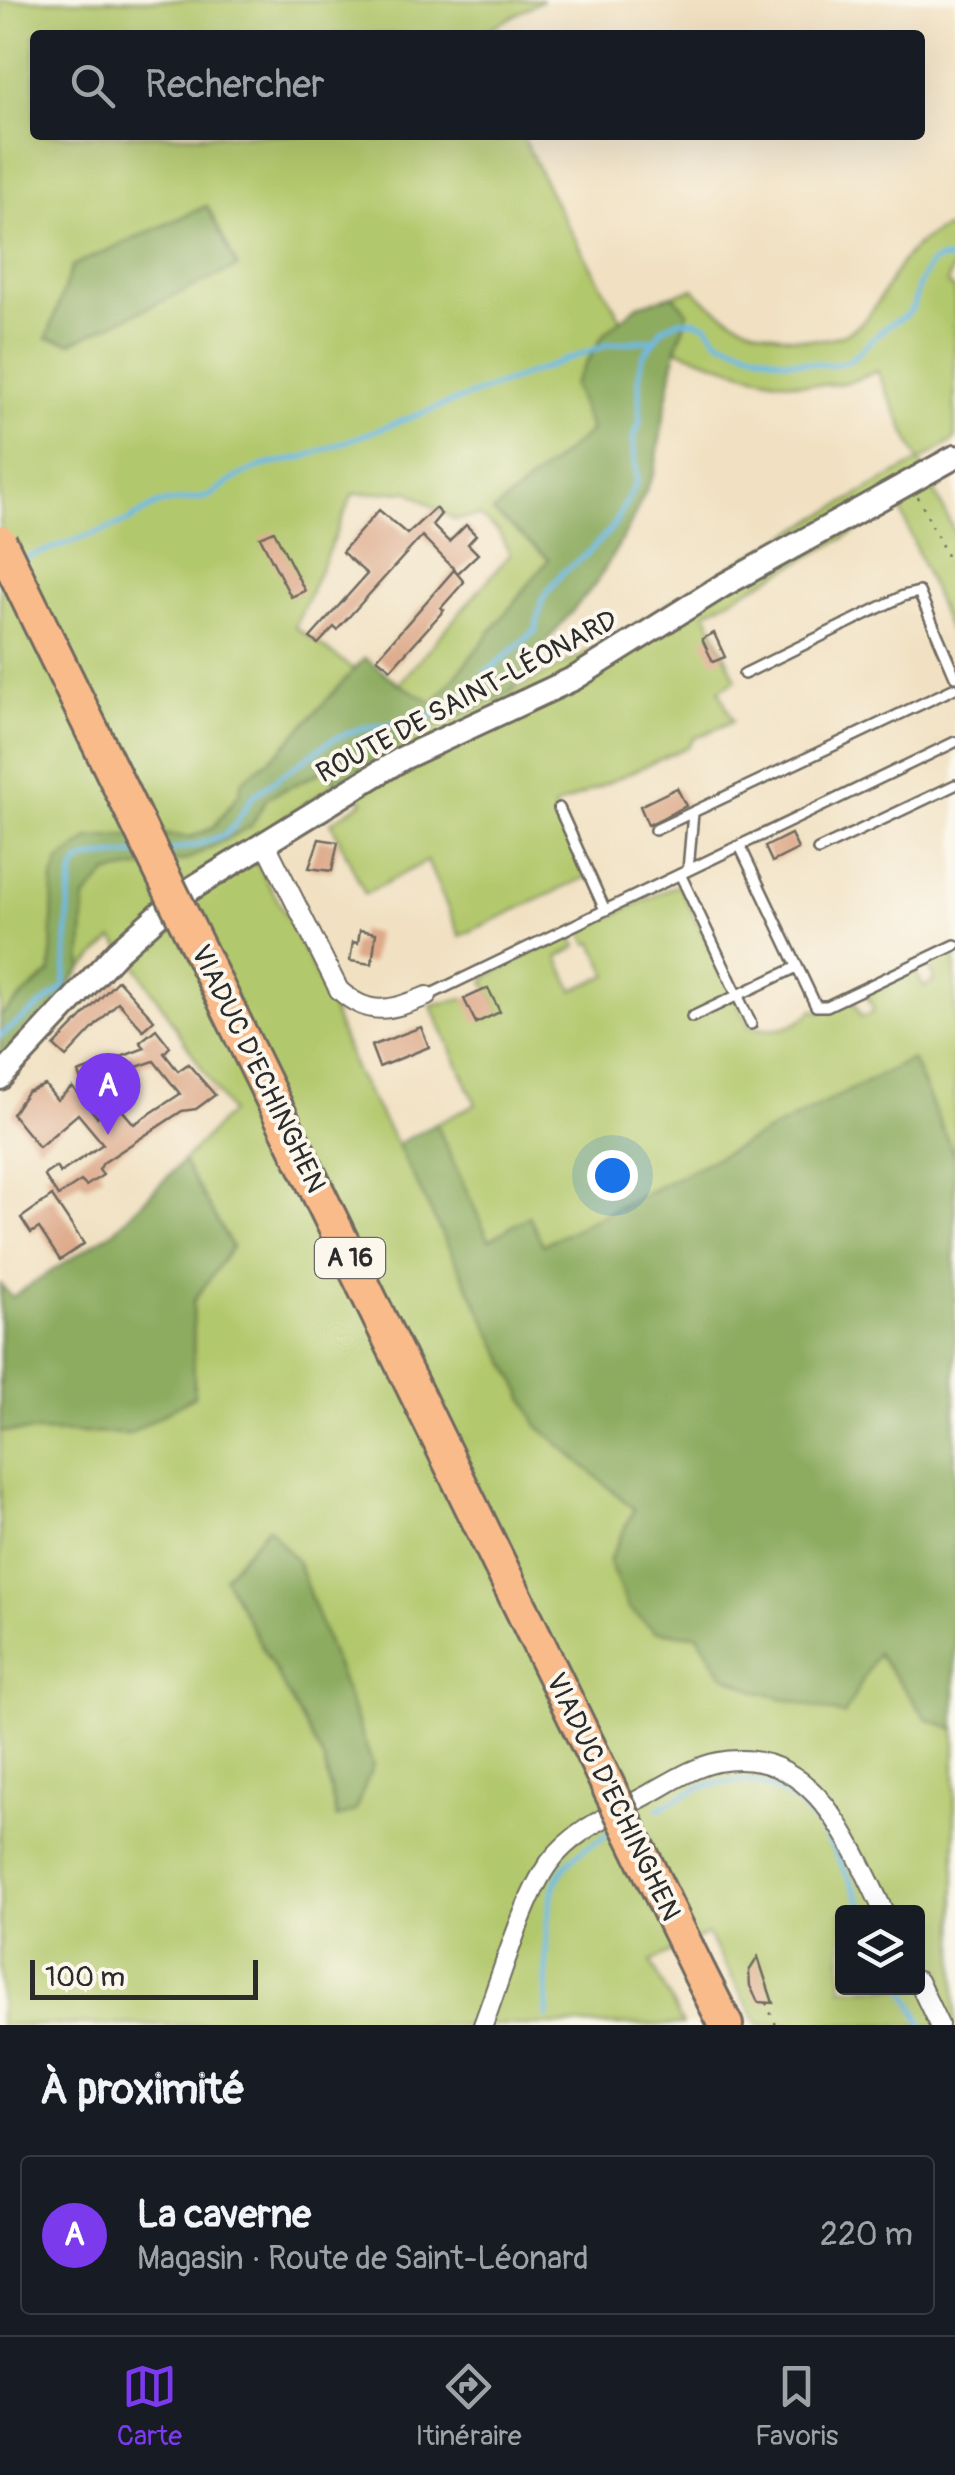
<!DOCTYPE html>
<html lang="fr">
<head>
<meta charset="utf-8">
<style>
  body { margin:0; font-family:Pangolin,sans-serif; background:#242831; color:#f1f3f6 }
  .controls { position:absolute; right:30px; bottom:30px; display:grid; overflow:hidden; border-radius:10px; box-shadow:0 10px 40px #0002 }
  .controls button { width:90px; height:90px; display:grid; place-items:center; padding:0; border:0; border-bottom:2px solid #363941; background:#171b24; color:#f1f3f6; font:50px sans-serif }
  .scale { position:absolute; left:30px; bottom:25px; width:228px; box-sizing:border-box; padding-left:10px; border:5px solid #2b2b2b; border-top:0; font-size:28px; line-height:35px; white-space:nowrap; color:#2b2b2b; -webkit-text-stroke:8px #fbf7ec; paint-order:stroke }
  .you { position:absolute; left:612px; top:1175px; width:35px; height:35px; margin:-25px; border:8px solid #fff; border-radius:50%; background:#1a73e8; box-shadow:0 0 0 15px #1a73e833 }
  .badge { display:grid; place-items:center; width:65px; height:65px; border-radius:50%; background:#7c3aed; color:#fff; font-size:32px; font-weight:700 }
  .pin { position:absolute; translate:-50% -82px; filter:drop-shadow(0 2px 5px #0008) }
  .pin::after { content:''; position:absolute; top:52px; width:35px; height:30px; background:inherit; clip-path:polygon(0 0,100% 0,50% 100%) }
  .list { margin:0; padding:0; list-style:none }
  h2 { display:flex; justify-content:space-between; align-items:center; height:130px; margin:0; padding:0 40px; font-size:42px }
  h2 small { font-size:32px; font-weight:400; color:#9ea1a6 }
  .list li { display:grid; grid-template-columns:65px 1fr auto; gap:30px; align-items:center; box-sizing:border-box; height:160px; margin:0 20px 20px; padding:0 20px; border:2px solid #363941; border-radius:10px }
  .list b { display:block; font-size:38px; white-space:nowrap }
  .list p { margin:0; font-size:32px; white-space:nowrap; color:#9ea1a6 }
  .list em { font-size:32px; font-style:normal; color:#9ea1a6 }
  .icon { flex:none; width:55px; height:55px; fill:none; stroke:currentColor; stroke-width:2; stroke-linecap:round; stroke-linejoin:round }
  .map { position:relative; flex:none; width:955px; height:2025px; overflow:hidden }
  .search { position:absolute; background:#171b24; box-shadow:0 10px 40px #0002; left:30px; right:30px; top:30px; height:110px; display:flex; align-items:center; gap:25px; box-sizing:border-box; padding:0 35px; border-radius:10px; color:#9ea1a6; font-size:38px }
  .sheet { height:310px; background:#171b24 }
  nav { display:flex; justify-content:space-around; align-items:center; box-sizing:border-box; height:140px; border-top:2px solid #363941; background:#171b24; font-size:28px; color:#9ea1a6 }
  nav a { display:grid; justify-items:center; gap:5px }
  nav .on { color:#7c3aed }
  .map>svg:first-child { display:block }
</style>
</head>
<body>
<div class="map">
<svg width="955" height="2025" viewBox="0 0 955 2025">
  <rect width="100%" height="100%" fill="#fbf7ec"/>
  <filter id="ink" filterUnits="userSpaceOnUse"><feTurbulence type="fractalNoise" baseFrequency=".01" numOctaves="2"/><feDisplacementMap in="SourceGraphic" scale="20" xChannelSelector="R" yChannelSelector="G"/><feConvolveMatrix kernelMatrix="1 2 1 2 8 2 1 2 1" color-interpolation-filters="sRGB"/></filter>
  <filter id="wash" filterUnits="userSpaceOnUse"><feTurbulence type="fractalNoise" baseFrequency=".0048" numOctaves="4" result="noise"/><feDisplacementMap in="SourceGraphic" scale="40" xChannelSelector="R" yChannelSelector="G"/><feGaussianBlur stdDeviation="2.25" result="paint"/><feColorMatrix in="noise" values="0 0 0 0 0 0 0 0 0 0 0 0 0 0 0 0 0 1.4 0 .05"/><feComposite in="paint" operator="in"/></filter>
  <g filter="url(#wash)">
    <rect width="100%" height="100%" fill="#f1e1c2"/>
    <path fill="#b2c86c" stroke="#6e7a4c" stroke-width="2.5" fill-rule="evenodd" d="M0,0H543L478,35H35V135H522L555,203L622,321L604,335L592,431L494,512L549,559L434,703L399,684L510,554L498,531L479,516L455,520L408,491L353,494L295,627L355,670L281,750L242,781L239,794L213,828L191,837L157,834L54,878L51,972L0,1016ZM207,206L208,207L237,266L159,229Z
      M946,228L955,229V262L947,283L955,290V440L920,461L955,533V646L900,508L706,612L736,680L719,690L733,721L693,739L689,746L554,807L587,877L460,936L427,861L365,894L331,822L363,802L347,776L408,739L511,692L627,631L691,589L919,461L877,371C868,375 857,380 847,382C797,394 722,366 676,349L688,312L673,295L694,289C714,312 745,327 774,334C900,365 864,258 946,228Z
      M329,768L336,783L246,844L293,927L331,1007L355,1071L397,1144L538,1425L634,1509L609,1561L655,1631L698,1635L722,1674L756,1691L844,1714L876,1652L927,1719L955,1729V2025H759L707,1934L651,1962L683,2025H0V1431L129,1434L194,1396L193,1302L232,1247L183,1161L230,1112L133,961L113,939L81,970L85,898L108,873L186,860L251,826L267,798ZM224,1577L355,1810L336,1817L324,1761ZM842,1912H918V1988H842Z
      M675,886L680,887L750,1027C776,1032 794,1030 813,1010L821,1012L852,997L861,1017L872,1013L873,1007L864,992L913,968L924,987L935,980L927,961L955,949V1157L912,1060L542,1246L489,1240L436,1124L476,1104L431,1005L464,999L499,1011L484,982L489,975L567,934L572,936L577,947L558,957L573,990L608,975L593,943L588,944L582,930Z"/>
    <path fill="#8dac60" stroke="#5c6c46" stroke-width="2.5" d="M207,206L237,267L71,343L47,338L72,266Z
      M673,295L688,312L676,349L654,473L628,529L597,582L540,649L511,692L408,739L336,783L328,768L267,798L251,826L186,860L108,873L85,898L81,970L72,981L64,997L0,1058V1016L51,972L53,878L59,861L90,838L157,834L191,837L213,828L239,794L242,781L281,750L365,658L399,684L434,703L549,559L493,512L591,431L573,385L604,334L638,305Z
      M912,1059L955,1157V1729L927,1719L877,1653L844,1715L756,1691L722,1674L698,1635L655,1631L628,1608L609,1561L634,1509L538,1426L397,1144L436,1124L489,1240L529,1216L543,1245Z
      M183,1161L232,1247L193,1302L194,1396L129,1434L0,1431V1284L12,1297L115,1230Z
      M268,1527L298,1563L373,1765L355,1811L337,1818L324,1761L224,1577Z"/>
    <g fill="none" stroke-linecap="round" stroke-linejoin="round">
      <path stroke="#6ebbe8" stroke-width="5" d="M23,559L127,522L157,504L208,497L237,477L262,466L304,457L609,344L652,340
        M166,851L197,845L224,835L234,826L253,796L332,740L362,728L402,724L455,709L469,700L486,673L536,630L542,600L562,573L588,553L613,527L637,481L633,440L640,421L639,375L643,356L663,328L681,320L696,321L707,325L718,340L781,360L831,365L849,361L887,326L906,316L913,307L919,284L930,264L939,259L955,260
        M0,1036L64,988C69,963 65,876 78,864C92,853 122,856 140,854
        M658,1809C674,1801 690,1790 707,1786C800,1761 833,1847 866,1912
        M904,1988L923,2025
        M547,2017C548,1972 537,1896 569,1862C582,1848 600,1840 616,1831"/>
    </g>
    <g id="blocks">
      <path fill="#dda989" d="M435,508L441,514L432,525L449,542L466,525L476,535L468,544L478,554L458,573L422,536L337,630L334,627L318,644L310,638L367,574L342,552L379,510L407,534Z
        M274,531L305,591L291,597L260,537Z
        M454,570L464,582L441,608L444,610L391,669L377,658Z
        M714,633L725,657L713,662L702,639Z
        M677,788L686,806L648,825L640,806Z
        M791,834L798,849L772,862L765,847Z
        M319,839L338,842L332,871L309,868Z
        M360,930L376,933L372,964L350,961L353,942L358,943Z
        M118,980L154,1020L143,1030L118,1002L66,1057L54,1046Z
        M488,988L500,1012L476,1023L464,999Z
        M421,1027L429,1047L379,1067L371,1046Z
        M156,1029L170,1047L164,1053L178,1071L188,1064L215,1095L196,1109L182,1111L103,1163L99,1170L103,1175L86,1186L81,1181L58,1196L44,1175L56,1167L60,1173L103,1144L78,1114L39,1147L12,1114L27,1092L45,1085L57,1100L72,1087L97,1117L116,1103L134,1124L180,1094L154,1061L128,1070L131,1079L112,1087L108,1078L84,1087L78,1073L145,1048L140,1042Z
        M52,1196L84,1244L60,1260L39,1228L31,1233L21,1218Z
        M758,1957L773,2003L758,2002L750,1986L749,1971Z"/>
    </g>
  </g>
  <g filter="url(#ink)">
    <use href="#blocks" fill-opacity="0" stroke="#706b60" stroke-width="2.5"/>
    <g fill="none" stroke-linecap="round" stroke-linejoin="round">
      <g stroke="#706b60" stroke-width="14">
        <path id="service" d="M744,674L903,596L919,592L955,676
          M559,808L605,910
          M655,830L955,688
          M740,846L816,1006H827L955,945
          M818,850L955,785
          M688,870L693,813
          M680,874L751,1024
          M427,996L955,742
          M692,1017L797,967"/>
      </g>
      <g stroke="#706b60" stroke-width="22">
        <path id="minor" d="M266,844L339,990C370,1018 391,1010 427,996
          M918,1981L939,2025
          M483,2025C500,1981 523,1899 549,1863C573,1830 615,1813 649,1794C671,1782 693,1767 718,1762C814,1744 851,1845 884,1912"/>
      </g>
      <g stroke="#706b60" stroke-width="28">
        <path id="tertiary" d="M0,1078L117,952L181,895L403,758L575,678L722,586L955,457"/>
      </g>
      <g stroke="#706b60" stroke-width="38">
        <path id="motorway" d="M700,1974L726,2025"/>
      </g>
      <path stroke="#706b60" stroke-width="2.5" stroke-dasharray="2.5 8" stroke-linecap="butt" d="M918,497L955,572
        M766,2003L776,2025"/>
      <use href="#service" stroke="#fff" stroke-width="9"/>
      <use href="#minor" stroke="#fff" stroke-width="18"/>
      <use href="#tertiary" stroke="#fff" stroke-width="22"/>
      <use href="#motorway" stroke="#fabb8b" stroke-width="32"/>
      <g stroke="#706b60" stroke-width="38" stroke-linecap="butt">
        <path id="motorway-bridge" d="M0,542L700,1974"/>
      </g>
      <use href="#motorway-bridge" stroke="#fabb8b" stroke-width="32"/>
    </g>
  </g>
  <g text-anchor="middle" dominant-baseline="central" stroke-width="8" stroke-linejoin="round" paint-order="stroke">
    <rect fill="#fbf7ec" stroke="#696865" stroke-width="2.5" x="315" y="1238" width="70" height="40" rx="8"/>
    <g font-size="25" font-weight="bold" fill="#2b2b2b">
      <text x="350" y="1258">A 16</text>
    </g>
    <g font-size="28" fill="#2b2b2b" stroke="#fbf7ec">
      <text transform="translate(467 697) rotate(-28)">ROUTE DE SAINT-LÉONARD</text>
      <text transform="translate(258 1069) rotate(64)">VIADUC D'ECHINGHEN</text>
      <text transform="translate(613 1797) rotate(64)">VIADUC D'ECHINGHEN</text>
    </g>
  </g>
</svg>
<div class="controls">
<button><svg class="icon" aria-label="layers" viewBox="0 0 24 24"><path d="M12 4l9 5-9 5-9-5zM3 14l9 5 9-5"/></svg></button>
</div>
<div class="scale">100 m</div>
<div class="you"></div>
<div class="pin badge" style="left:108px;top:1135px">A</div>
<div class="search"><svg class="icon" aria-label="search" viewBox="0 0 24 24"><circle cx="10" cy="10" r="6"/><path d="M15 15l6 6"/></svg>Rechercher</div>
</div>
<section class="sheet">
<h2>À proximité<small></small></h2>
<ul class="list">
<li><span class="badge">A</span><div><b>La caverne</b><p>Magasin · Route de Saint-Léonard</p></div><em>220 m</em></li>
</ul>
</section>
<nav>
<a class="on"><svg class="icon" aria-label="map" viewBox="0 0 24 24"><path d="M3 6l6-2 6 2 6-2v14l-6 2-6-2-6 2zM9 4v14M15 6v14"/></svg>Carte</a>
<a><svg class="icon" aria-label="directions" viewBox="0 0 24 24"><path d="M12 3l9 9-9 9-9-9zM9 14v-3h6M13 9l2 2-2 2"/></svg>Itinéraire</a>
<a><svg class="icon" aria-label="saved" viewBox="0 0 24 24"><path d="M7 4h10v16l-5-4-5 4z"/></svg>Favoris</a>
</nav>
</body>
</html>
